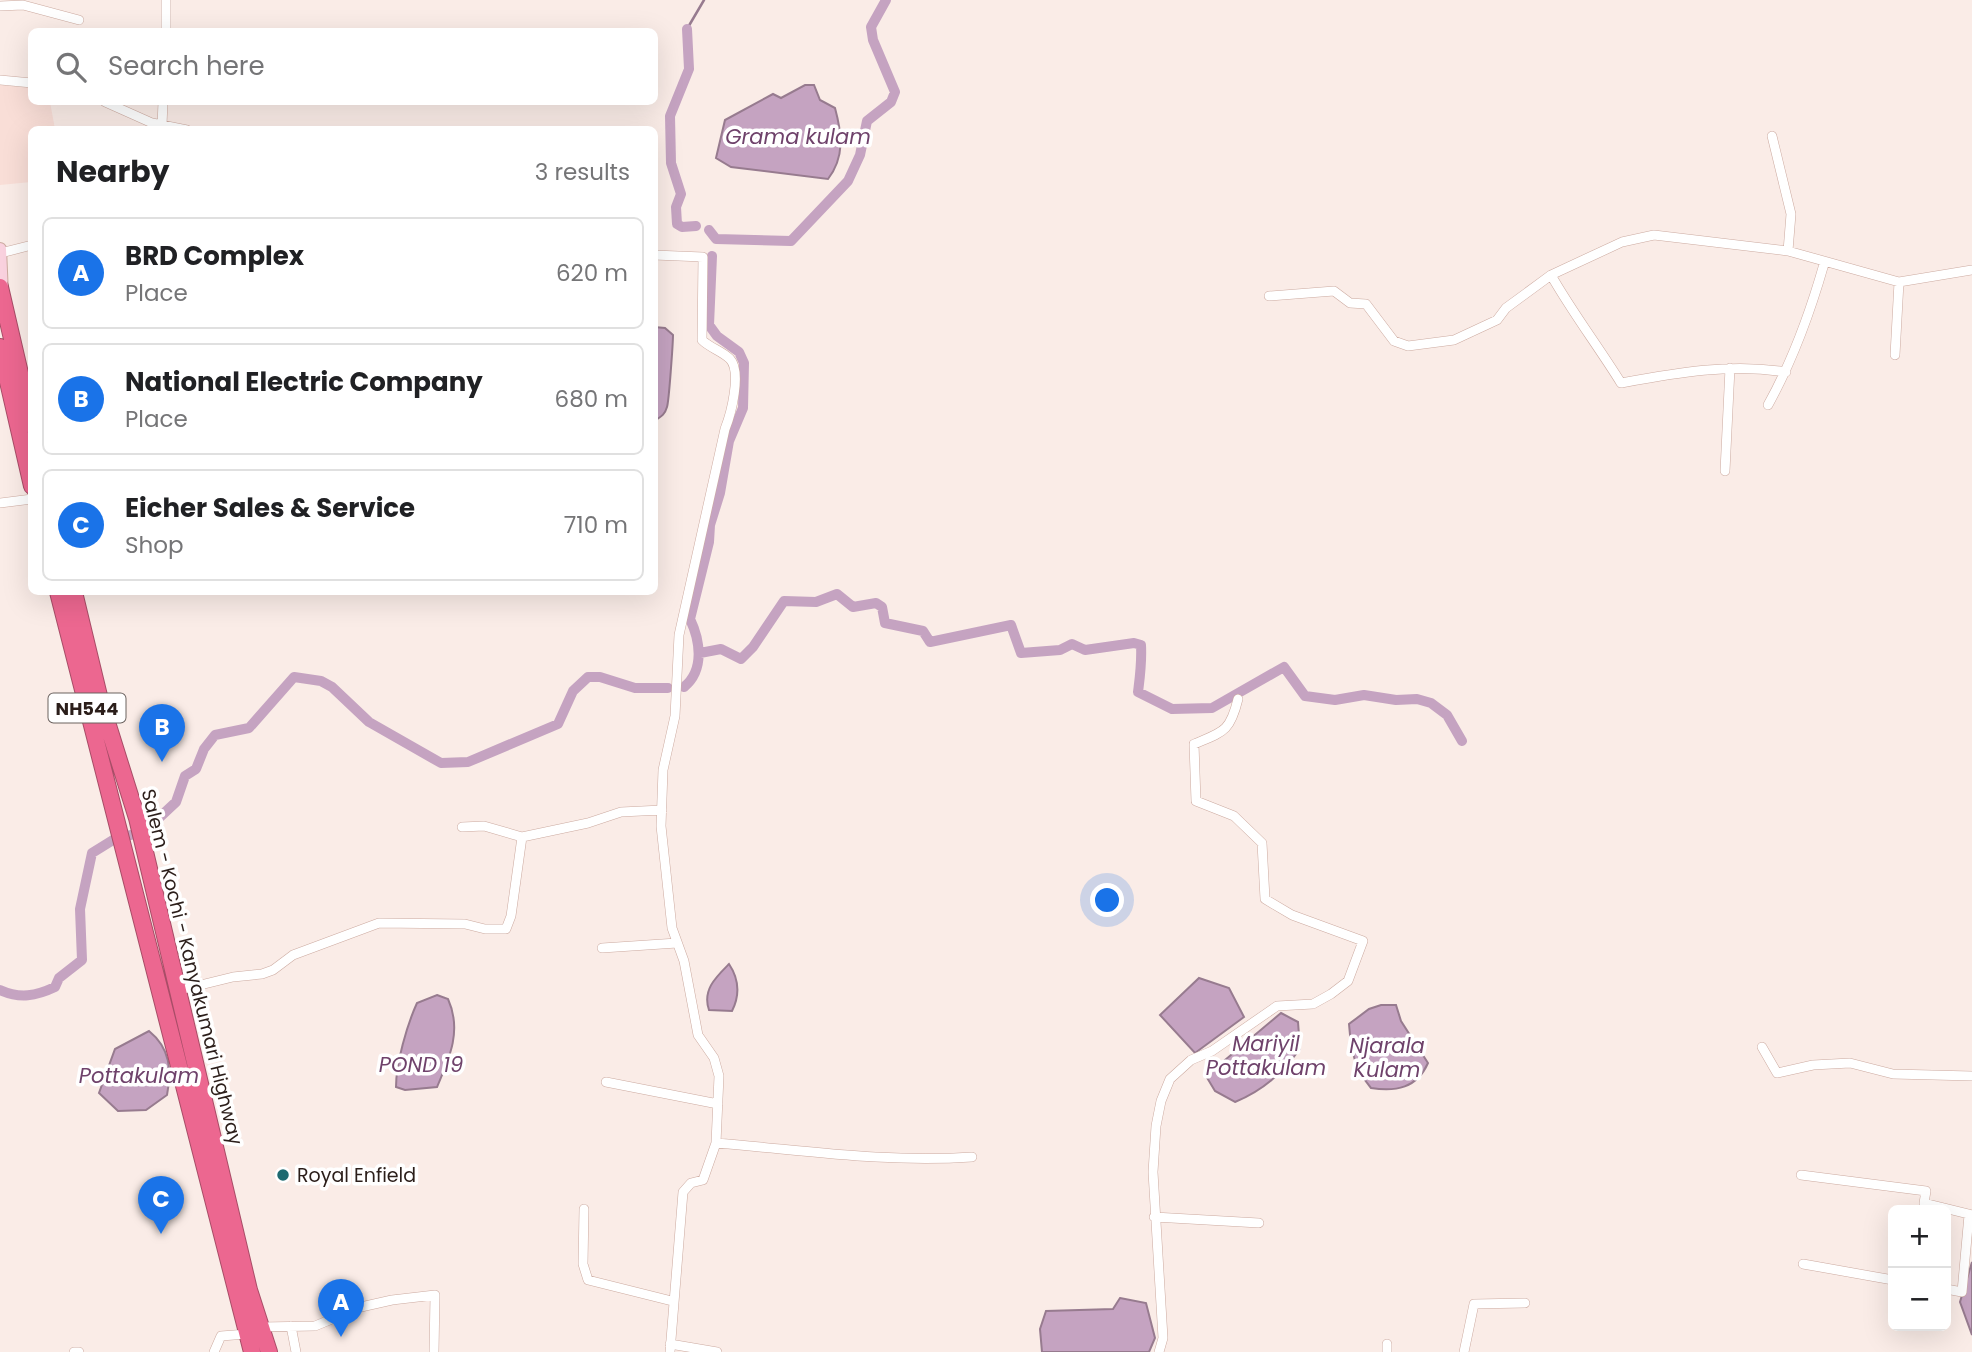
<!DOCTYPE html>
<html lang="en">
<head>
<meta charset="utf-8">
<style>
  body { margin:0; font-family:Poppins,sans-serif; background:#f2f2f2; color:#202124 }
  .controls { position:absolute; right:21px; bottom:21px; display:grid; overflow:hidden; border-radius:10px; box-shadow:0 7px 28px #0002 }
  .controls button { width:63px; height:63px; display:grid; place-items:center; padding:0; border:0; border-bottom:2px solid #e0e0e0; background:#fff; color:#202124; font:35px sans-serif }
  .you { position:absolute; left:1108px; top:901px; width:24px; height:24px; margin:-18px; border:5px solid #fff; border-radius:50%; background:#1a73e8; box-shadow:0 0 0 10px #1a73e833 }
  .badge { display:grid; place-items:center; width:46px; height:46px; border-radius:50%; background:#1a73e8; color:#fff; font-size:23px; font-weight:700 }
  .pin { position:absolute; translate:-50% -58px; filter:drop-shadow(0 2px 4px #0008) }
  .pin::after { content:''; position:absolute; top:37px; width:24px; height:21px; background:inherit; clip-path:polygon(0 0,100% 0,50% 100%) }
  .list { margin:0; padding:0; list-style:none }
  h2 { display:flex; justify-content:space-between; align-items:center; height:91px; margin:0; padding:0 28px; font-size:30px }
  h2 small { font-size:23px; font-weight:400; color:#757577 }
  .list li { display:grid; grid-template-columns:46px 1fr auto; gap:21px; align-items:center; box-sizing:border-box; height:112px; margin:0 14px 14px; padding:0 14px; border:2px solid #e0e0e0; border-radius:10px }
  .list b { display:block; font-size:26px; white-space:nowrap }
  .list p { margin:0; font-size:23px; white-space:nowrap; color:#757577 }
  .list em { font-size:23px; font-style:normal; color:#757577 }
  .icon { flex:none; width:38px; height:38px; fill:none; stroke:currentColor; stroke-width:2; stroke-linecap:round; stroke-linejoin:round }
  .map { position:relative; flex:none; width:1972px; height:1352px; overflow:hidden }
  .search { position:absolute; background:#fff; box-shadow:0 7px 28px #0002; left:28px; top:28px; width:630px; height:77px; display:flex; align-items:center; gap:18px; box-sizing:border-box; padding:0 24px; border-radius:10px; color:#757577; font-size:26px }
  .panel { position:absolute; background:#fff; box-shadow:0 7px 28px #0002; left:28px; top:126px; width:630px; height:469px; border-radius:10px }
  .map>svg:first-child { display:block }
</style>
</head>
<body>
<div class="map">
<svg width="1972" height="1352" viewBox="0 0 1972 1352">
  <rect width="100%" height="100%" fill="#faece7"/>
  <path fill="#f9ded7" d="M0,85L31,88L32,102H50L55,129L32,130L31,182L0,185Z"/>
  <path fill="#c5a3c1" stroke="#977b8f" stroke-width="2" d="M805,85H814L820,100L835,108C842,134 845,157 828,179L731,167L716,158L725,120L773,94L781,98Z
    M654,327L665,328L673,335C673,342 669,401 667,407C665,414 662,416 656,420Z
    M729,964C739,979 740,995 732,1011L709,1010C702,990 716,977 729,964Z
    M1199,978L1229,988L1244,1017L1195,1053L1160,1015Z
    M437,995L448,999C462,1030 450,1057 437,1087L405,1090L396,1087C396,1063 407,1025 417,1003Z
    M1381,1005H1396L1401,1021L1428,1063C1417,1088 1396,1092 1371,1088C1354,1068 1351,1050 1349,1024L1369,1009Z
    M1281,1013L1298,1022L1300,1049C1282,1073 1264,1090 1235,1102L1215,1091L1206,1076Z
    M149,1031C170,1048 172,1070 167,1095L146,1110L118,1111L99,1093L115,1049Z
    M1972,1262V1335L1960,1302Z
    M1120,1298L1146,1303L1155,1338L1149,1352H1042L1040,1329L1046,1311L1113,1309Z"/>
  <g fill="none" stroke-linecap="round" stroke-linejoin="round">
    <path stroke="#977b8f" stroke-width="2.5" d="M687,29L704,0"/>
    <path stroke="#c5a3c1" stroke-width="10" d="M687,29L689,69L670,116L671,163L681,194L676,207L677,224L682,227L696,226
      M709,230L716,239L791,241L848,181L860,155L867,121L891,102L895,92L873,40L871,27L886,0
      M700,653L721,649L741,659L753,647L784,601L816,602L837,594L853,607L876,603L882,607L885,623L923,631L930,642L1011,625L1021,653L1060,650L1072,644L1085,650L1134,643L1141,645C1142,663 1140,676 1138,692L1172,709L1212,708L1284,667L1305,696L1335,700L1364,695L1396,700L1417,699L1431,703L1447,715L1462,741
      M684,687C705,670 700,640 690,619L709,542L710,525L720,493L729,441L743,408L744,363L739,352L717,336L709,325L712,256
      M0,990C20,999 36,996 55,987L59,978L82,960L80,909L92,853L113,840L145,831L176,802L185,776L196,769L204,749L215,735L249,728L294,677L321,681L332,687L369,722L441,763L468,762L558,724L573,691L588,677H600L635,688H668"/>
    <g stroke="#ccaaa0" stroke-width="10">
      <path id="street" d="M166,0V32
        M0,6L23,5L79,20
        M0,80L32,83
        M105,102L152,123L187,130
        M162,125L163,102
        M1772,136L1791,214L1788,251
        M1,253L32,245
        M654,255L703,257L702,340C710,348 722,351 730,359C742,372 731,414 725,429L679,635L675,716L663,770L661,826L672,928L684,961L698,1035L714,1058L719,1076L716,1143L703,1180L691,1183L683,1192L670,1352
        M1551,275C1572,312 1598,346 1621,383C1676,373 1730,363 1786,372
        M1269,296L1334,291L1350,303L1366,304L1394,341L1408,346L1454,340L1497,320L1506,308L1551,275L1622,242L1654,235L1788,251L1899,282L1972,270
        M1895,355L1899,282
        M1768,405C1793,360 1810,313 1824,264
        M1725,471L1730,368
        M0,503L32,499
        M522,837L588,823L621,812L662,810
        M602,948L677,943
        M176,991L233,977L262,974L273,970L293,955L379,923L465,924L485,929H506L511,916L522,837L484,826L462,827
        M1762,1047L1777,1073L1813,1065L1850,1063L1893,1074L1972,1076
        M606,1082L718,1104
        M716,1143C803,1150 884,1163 972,1157
        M1801,1175L1926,1191L1924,1203L1972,1215
        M584,1209L583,1264L588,1280L672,1301
        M1154,1217L1259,1223
        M1803,1264L1893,1280
        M1946,1289L1962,1292L1969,1215
        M291,1326L296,1352
        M262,1327L315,1326L361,1307L392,1300L435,1295L434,1352
        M670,1344L717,1352
        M1387,1344V1352
        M74,1352H79
        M214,1352L221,1336L247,1334
        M1159,1352L1163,1338L1153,1172L1156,1126L1161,1101L1170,1079L1191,1060L1212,1051L1277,1006L1313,1004L1331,994L1348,981L1363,941L1292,915L1265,899L1262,843L1234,816L1196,801L1194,744C1223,732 1230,732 1238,699
        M1464,1352L1474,1304L1525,1303"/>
    </g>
    <g stroke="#ccaaa0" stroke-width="14">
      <path id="secondary" d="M0,249L2,294"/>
    </g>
    <g stroke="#a84d67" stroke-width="18">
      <path id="highway" d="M0,287L32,425
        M0,347L32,486
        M58,592L252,1352
        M74,592L100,700L137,818L249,1290L269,1352"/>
    </g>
    <use href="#street" stroke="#fff" stroke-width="9"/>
    <use href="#secondary" stroke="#f9d1de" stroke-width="12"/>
    <use href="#highway" stroke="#ec6790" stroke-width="16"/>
  </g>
  <circle fill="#1d6970" stroke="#fff" stroke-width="2.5" cx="283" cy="1175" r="7"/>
  <g text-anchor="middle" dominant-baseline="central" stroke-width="7" stroke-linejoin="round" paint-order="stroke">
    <rect fill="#fff" stroke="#6b625f" stroke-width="2" x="48.5" y="693.5" width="77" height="29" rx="5"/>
    <g font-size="18" font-weight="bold" fill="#2b1e1a">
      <text x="87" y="708">NH544</text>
    </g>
    <g font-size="19" fill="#2b1e1a" stroke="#fff">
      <text transform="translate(192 967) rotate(76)">Salem - Kochi - Kanyakumari Highway</text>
    </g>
    <g font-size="19" fill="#2b1e1a" stroke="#fff" text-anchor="start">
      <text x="297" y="1175">Royal Enfield</text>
    </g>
    <g font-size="21" font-style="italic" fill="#6f426b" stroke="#fff">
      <text x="798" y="136">Grama kulam</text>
      <text x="1266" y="1043">Mariyil<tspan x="1266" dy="24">Pottakulam</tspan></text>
      <text x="1387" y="1045">Njarala<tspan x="1387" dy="24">Kulam</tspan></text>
      <text x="421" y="1064">POND 19</text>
      <text x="139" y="1075">Pottakulam</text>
    </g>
  </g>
</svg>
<div class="controls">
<button>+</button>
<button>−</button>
</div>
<div class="you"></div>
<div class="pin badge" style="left:341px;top:1337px">A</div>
<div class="pin badge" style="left:162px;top:762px">B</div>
<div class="pin badge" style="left:161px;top:1234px">C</div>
<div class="search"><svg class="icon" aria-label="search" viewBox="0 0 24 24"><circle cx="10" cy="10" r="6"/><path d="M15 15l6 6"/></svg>Search here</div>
<section class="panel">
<h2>Nearby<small>3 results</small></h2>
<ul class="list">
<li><span class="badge">A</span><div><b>BRD Complex</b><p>Place</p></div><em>620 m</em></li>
<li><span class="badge">B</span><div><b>National Electric Company</b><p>Place</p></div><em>680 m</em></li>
<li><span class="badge">C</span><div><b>Eicher Sales &amp; Service</b><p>Shop</p></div><em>710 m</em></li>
</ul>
</section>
</div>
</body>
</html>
